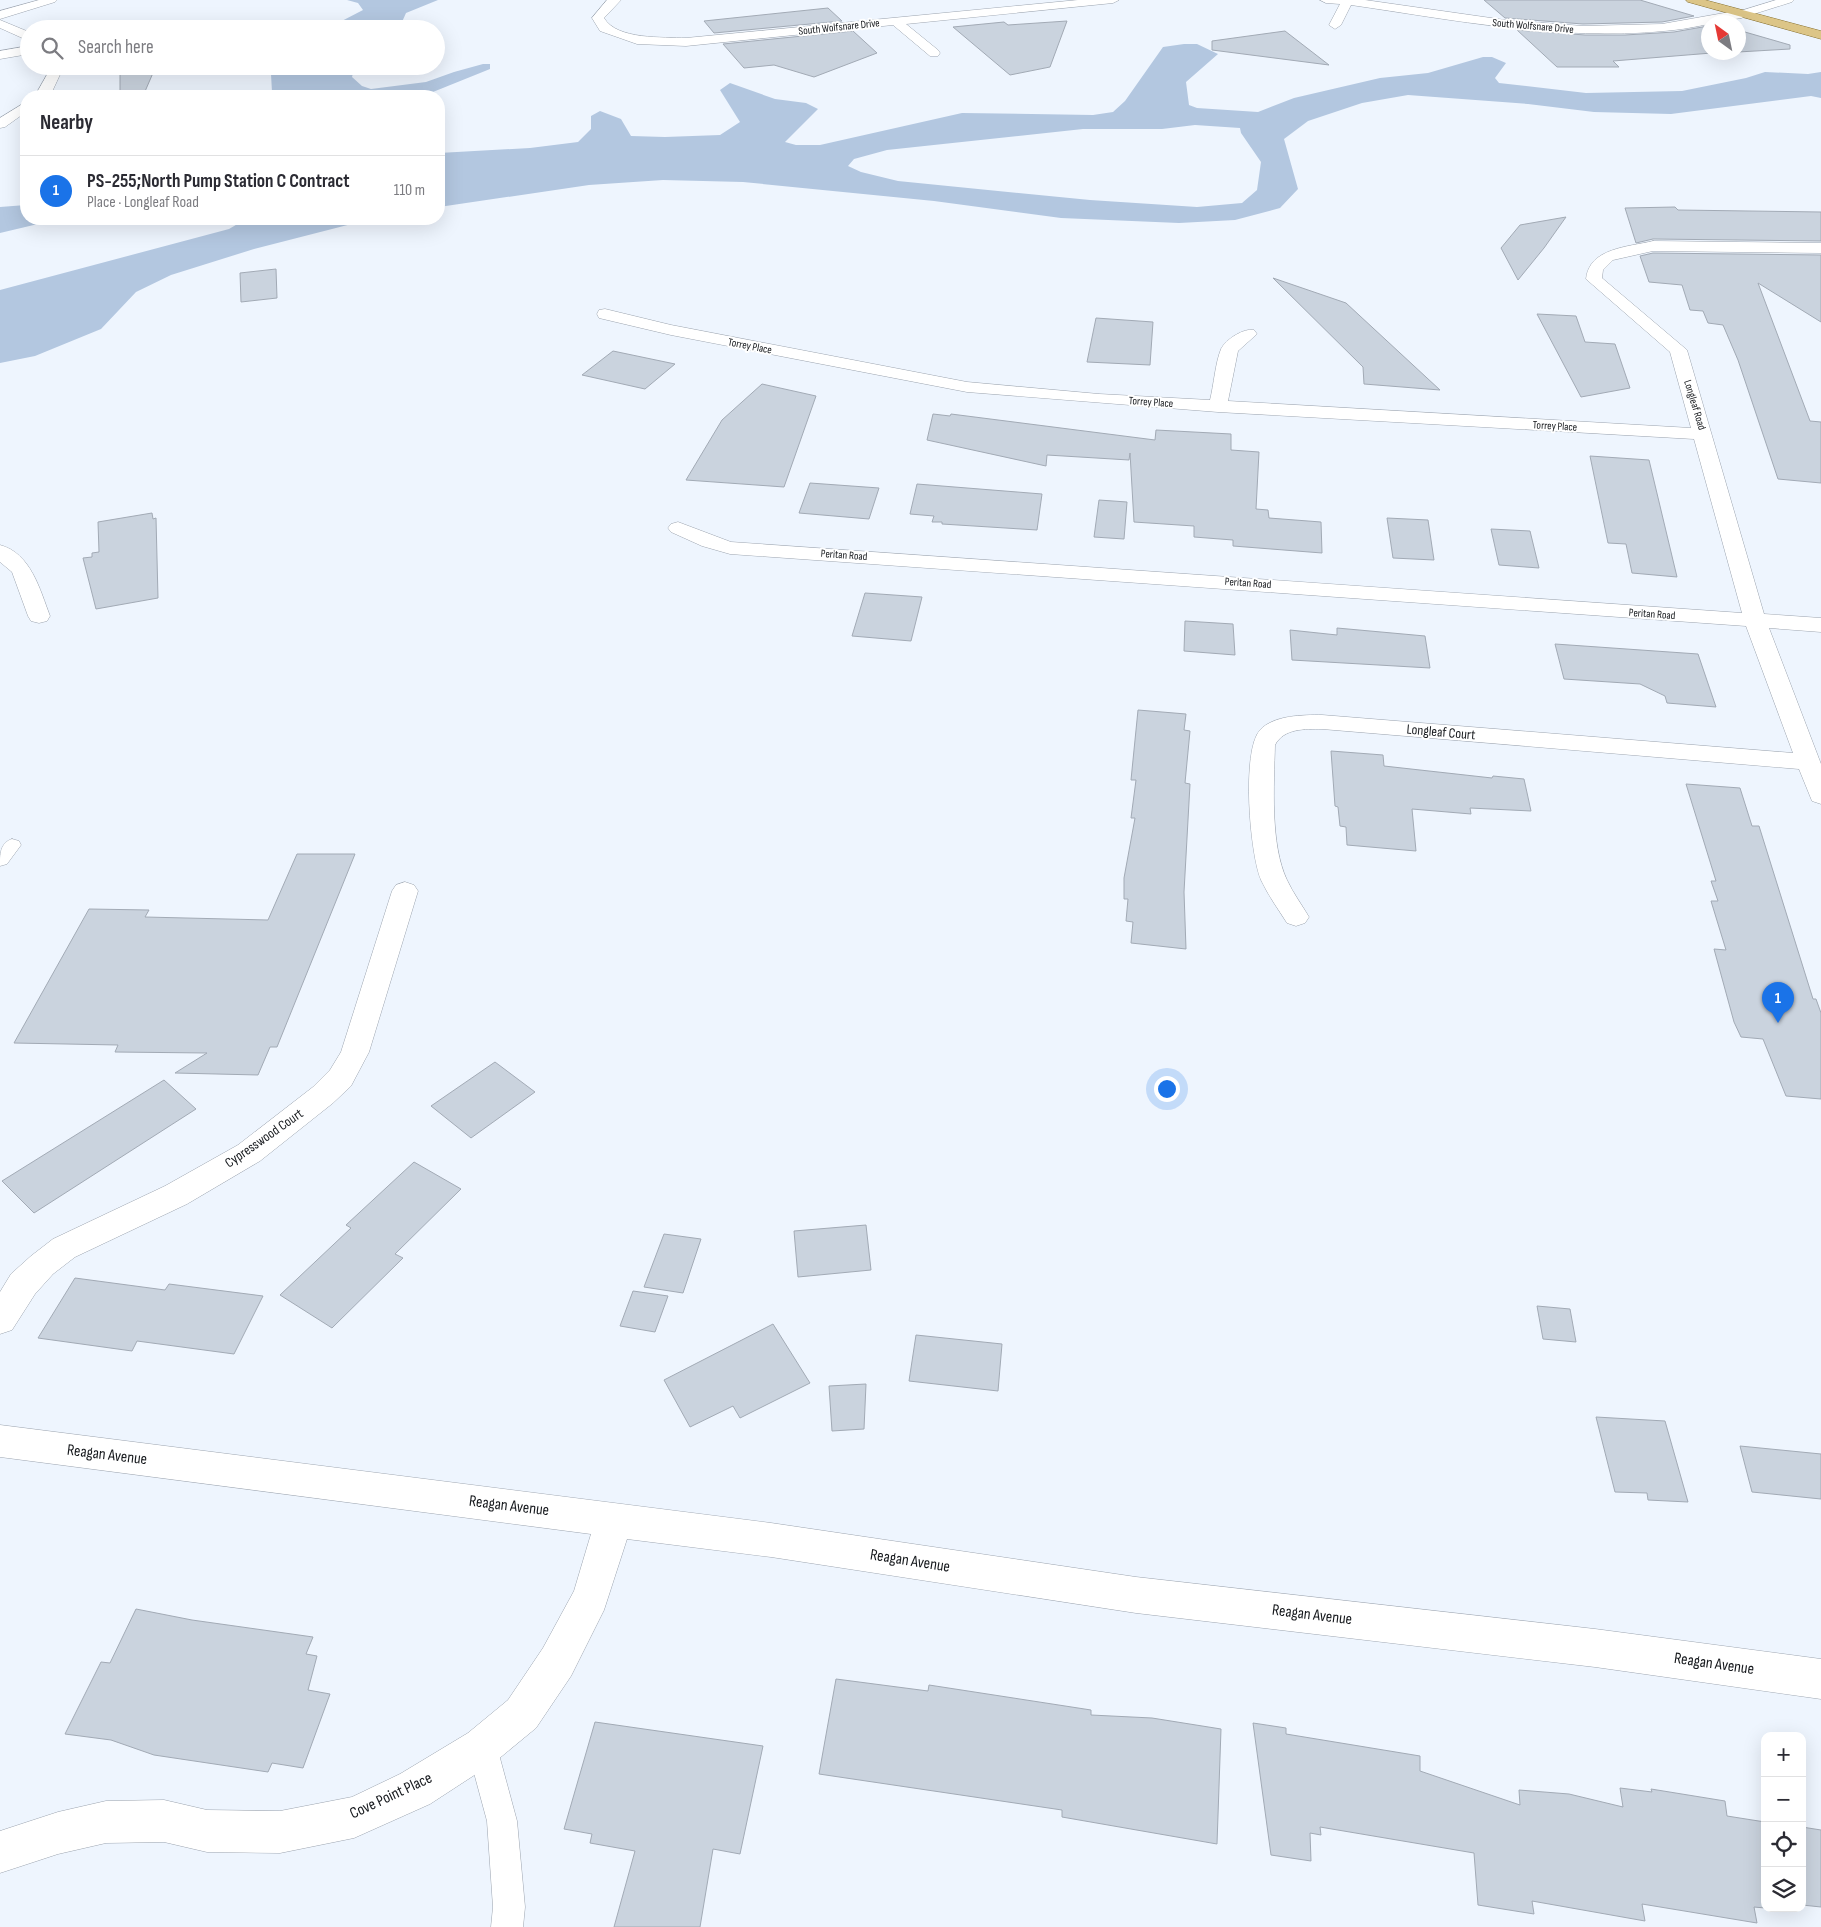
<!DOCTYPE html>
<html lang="en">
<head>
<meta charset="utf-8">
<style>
  body { margin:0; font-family:"Sofia Sans Condensed",sans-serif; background:#f7f7f7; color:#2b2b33 }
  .controls { position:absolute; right:15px; bottom:15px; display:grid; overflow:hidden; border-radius:10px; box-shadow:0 5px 20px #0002 }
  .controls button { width:45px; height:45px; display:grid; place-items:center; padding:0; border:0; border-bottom:1px solid #e1e1e2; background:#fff; color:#2b2b33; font:25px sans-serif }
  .compass { position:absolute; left:1701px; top:15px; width:45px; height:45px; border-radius:50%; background:#fff; box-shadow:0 5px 20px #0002; rotate:327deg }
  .you { position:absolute; left:1166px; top:1088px; width:18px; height:18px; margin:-12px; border:4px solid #fff; border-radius:50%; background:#1a73e8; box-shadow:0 0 0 8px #1a73e833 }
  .badge { display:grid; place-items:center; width:32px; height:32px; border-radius:50%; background:#1a73e8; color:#fff; font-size:16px; font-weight:700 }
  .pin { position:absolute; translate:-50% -41px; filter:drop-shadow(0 1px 2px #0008) }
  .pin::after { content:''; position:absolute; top:26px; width:18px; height:15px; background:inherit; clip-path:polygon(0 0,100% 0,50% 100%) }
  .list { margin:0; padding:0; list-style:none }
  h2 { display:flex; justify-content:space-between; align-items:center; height:65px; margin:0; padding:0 20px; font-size:21px }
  h2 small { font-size:16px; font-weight:400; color:#7c7c81 }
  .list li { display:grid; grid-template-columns:32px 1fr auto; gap:15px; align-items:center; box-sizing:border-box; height:70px; padding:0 20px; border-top:1px solid #e1e1e2 }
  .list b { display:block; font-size:19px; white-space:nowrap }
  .list p { margin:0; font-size:16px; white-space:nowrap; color:#7c7c81 }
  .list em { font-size:16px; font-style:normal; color:#7c7c81 }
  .icon { flex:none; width:28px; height:28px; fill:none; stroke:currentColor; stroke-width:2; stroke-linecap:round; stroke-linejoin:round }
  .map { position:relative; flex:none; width:1821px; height:1927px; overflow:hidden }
  .search { position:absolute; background:#fff; box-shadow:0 5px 20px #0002; left:20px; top:20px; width:425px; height:55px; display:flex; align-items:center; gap:12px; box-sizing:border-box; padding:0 18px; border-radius:28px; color:#7c7c81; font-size:19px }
  .panel { position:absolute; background:#fff; box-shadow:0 5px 20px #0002; left:20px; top:90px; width:425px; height:135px; border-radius:20px }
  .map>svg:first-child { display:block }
</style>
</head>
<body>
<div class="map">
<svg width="1821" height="1927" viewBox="0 0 1821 1927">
  <rect width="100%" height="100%" fill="#eef5fe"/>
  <path fill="#b3c7e0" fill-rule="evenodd" d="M347,0H438L406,13L402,22L404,29H256L270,25L284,28L336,24L363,10L358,3Z
    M1184,44H1197L1218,54L1186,82L1189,105L1197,108L1258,112L1294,98L1380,78L1428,73L1483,57H1492L1506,63L1495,78L1499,83L1586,93L1682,91L1746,78L1765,72L1808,74L1821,72V98L1811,96L1671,114L1594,112L1528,104L1408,95L1362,103L1308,121L1284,139L1298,189L1280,208L1235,220L1179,223L1061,218L934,201L743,182L663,180L589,185L439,207V153L530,148L578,142L591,129V116L600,111L621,119L631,136L665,137L720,135L740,122L720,90L730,83L775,99L806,103L818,109L785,142L796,145H820L962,113L1093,115L1113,112L1125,101L1163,47ZM1195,125L1240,128L1241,133L1261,162L1257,190L1242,203L1197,207L1090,200L898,181L861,172L848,166L854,159L887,150L1083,129H1162Z
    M483,64H490V69L423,96H269L272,92L271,74L268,66H355L352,77L362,86L371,89L426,82L454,72Z
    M26,205V219H59L0,233V207Z
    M246,219H371L254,249L171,275L136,292L101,329L35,356L0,363V290L229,229Z"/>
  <path fill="#cad3de" stroke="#a2aab5" d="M1484,0H1640L1694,16L1662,22L1583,24L1505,18Z
    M828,8L842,21L714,33L704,21Z
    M1067,21L1050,67L1010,75L953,27L1004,22L1008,25Z
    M1708,26V52H1724L1613,61L1619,67H1557L1517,30L1585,35H1625L1674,32Z
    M1738,30L1790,45V49L1738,52Z
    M853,31L877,53L814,77L774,65L744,68L723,44Z
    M1285,31L1329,65L1212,50V41Z
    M120,66H156L143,96H120Z
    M1675,207L1678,210L1821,212V241L1653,239L1636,243L1625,208Z
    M1566,217L1544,248L1518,280L1501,248L1520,225Z
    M1653,253L1821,255V322L1758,283L1810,421L1821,422V483L1778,479L1738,360L1723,325L1708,323L1703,311L1690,310L1682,285L1649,282L1640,256Z
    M276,269L277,298L241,302L240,273Z
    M1273,278L1346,303L1440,390L1364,384L1363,367Z
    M1537,314L1576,316L1585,342L1615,344L1630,388L1581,397Z
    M1096,318L1153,322L1150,365L1087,362Z
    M613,351L675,364L645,389L582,375Z
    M762,384L816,396L784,487L686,480L722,420Z
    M933,414L950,416L951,414L1155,440L1156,430L1231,434V450L1259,452L1256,509L1268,510L1269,518L1321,522L1322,553L1233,546V540L1194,537V526L1134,522L1130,453L1129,460L1047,455L1046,466L927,440Z
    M1590,456L1649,460L1677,577L1632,573L1626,544L1608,543Z
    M810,483L879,488L869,519L799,513Z
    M917,484L1042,494L1037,530L942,524V522H932L934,516L910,514Z
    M1099,500L1127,502L1124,539L1094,537Z
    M152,513L153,519L156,518L158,598L96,609L83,558L92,557V553L99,552L98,522Z
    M1387,518L1428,520L1434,560L1393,558Z
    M1491,529L1530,531L1539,568L1499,565Z
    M865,593L922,597L911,641L852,636Z
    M1185,621L1233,624L1235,655L1184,651Z
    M1337,628L1425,636L1430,668L1292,660L1290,630L1337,635Z
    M1555,644L1698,654L1716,707L1667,703L1665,696L1640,684L1564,679Z
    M1138,710L1186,714L1184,730L1190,731L1185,783L1190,784L1184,892L1186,949L1131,943L1133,922L1126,921L1128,899H1124V878L1135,818H1131L1136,780H1131Z
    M1331,751L1383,755L1384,766L1492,778L1493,776L1524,779L1531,811L1470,808L1471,814L1412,809L1416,851L1347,845L1346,827L1340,826L1338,807L1335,806Z
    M1686,784L1740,788L1752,826H1759L1813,999H1816L1821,1013V1099L1786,1096L1763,1039L1741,1037L1734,1022L1714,949L1726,950L1711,901H1718L1711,881H1716Z
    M297,854H355L277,1047H270L258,1075L175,1073L207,1053L115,1052L118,1045L14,1043L89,909L149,910L145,917L268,920Z
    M495,1062L535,1092L471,1138L431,1106Z
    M164,1080L196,1109L34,1213L2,1181Z
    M414,1162L461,1189L395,1254L403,1258L332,1328L280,1295L351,1228L346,1225Z
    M866,1225L871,1270L798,1277L794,1231Z
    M664,1234L701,1239L683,1293L644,1287Z
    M75,1278L165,1290L169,1284L263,1296L234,1354L137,1341L132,1351L38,1338Z
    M633,1291L668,1296L655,1332L620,1326Z
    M1537,1306L1570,1309L1576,1342L1543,1339Z
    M773,1324L810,1383L740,1418L733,1406L690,1427L664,1380Z
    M916,1335L1002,1344L998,1391L909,1381Z
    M866,1384L864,1429L832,1431L829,1386Z
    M1596,1417L1665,1421L1688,1502L1648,1500L1647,1493L1615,1492Z
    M1740,1446L1821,1454V1499L1752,1492Z
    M136,1609L192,1620L313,1637L306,1654L317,1656L308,1690L330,1694L303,1768L272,1763L268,1772L154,1755L111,1740L65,1734L101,1662L110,1663Z
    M836,1679L928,1691L929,1685L1091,1710V1715L1152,1718L1221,1729L1217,1844L1062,1817V1810L819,1774Z
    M595,1722L763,1746L740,1854L713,1849L700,1927H614L635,1851L590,1843L592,1834L564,1829Z
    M1253,1723L1286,1728V1734L1420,1756V1771L1520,1805L1519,1790L1569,1794L1623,1807L1620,1788L1652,1792L1651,1789L1725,1801L1727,1816L1765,1822V1908L1754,1907L1757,1923L1642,1904L1645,1921L1532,1901L1534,1914L1478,1905L1474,1853L1320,1827L1321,1835L1310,1833L1311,1861L1271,1855Z
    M1802,1827L1821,1830V1907L1802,1905Z"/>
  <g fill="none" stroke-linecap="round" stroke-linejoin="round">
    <g stroke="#9ca4af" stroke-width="1">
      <path id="service" d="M12,839L19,841L21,845L7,864L0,866C0,854 0,843 12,839Z
        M482,1732L492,1737L497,1747L517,1821L525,1907L523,1927H491L493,1907L487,1821L467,1747L472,1737Z"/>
    </g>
    <g stroke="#9ca4af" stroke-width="1">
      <path id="minor" d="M39,0H57L55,2L0,19V11Z
        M607,0H621L604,18C617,40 663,37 686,38L1078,0H1119L1113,3L906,24L938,50L940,53L938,56H930L893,25L686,46L637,44L600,31L592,18Z
        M1320,0H1365L1505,20L1583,26L1662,24L1741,10L1747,14L1741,18C1715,22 1691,29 1664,31C1559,41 1454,20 1351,5L1341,25L1335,29L1329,25L1340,4L1326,3Z
        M0,20L29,32V41L0,28Z
        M29,46V54L0,59V51Z
        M52,66H64L51,94L49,96H35Z
        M26,102V112L5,127L0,128V118Z
        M1653,241L1821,243V253L1653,251L1613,260L1603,270L1602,278L1687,350L1764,614L1821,618V632L1769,628L1821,764V804L1812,801L1799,769L1322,729C1305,729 1284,728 1275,745C1274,785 1270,844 1287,880C1293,893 1302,905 1309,917L1305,923L1296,926L1287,923C1278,909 1268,895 1261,880C1250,855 1241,751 1260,730C1274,715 1303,715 1322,715L1793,753L1746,626L730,554L702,546L671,532L668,528L671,524L678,522L731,542L1742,613L1694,439L1218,412L967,392L671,335L599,318L597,314L599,310L605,309L671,325L967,382L1099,394L1210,400C1214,384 1215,364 1221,349C1226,339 1244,328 1254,330L1257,334L1238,351L1228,401L1691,428L1670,352L1586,279C1589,248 1628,247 1653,241Z
        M0,545C31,553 40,590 50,616L47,621L39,623L31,621L28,616L12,572L0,562Z
        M405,882L414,885L418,891L369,1052L351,1086L333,1103L260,1161L187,1204L75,1257L53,1274L35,1294L12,1330L0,1334V1292L11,1274L31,1256L53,1239L165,1186L238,1145L313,1087L330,1070L341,1052L392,891L396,885Z
        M0,1425L771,1523L1136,1577L1595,1629L1821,1659V1699L1595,1667L1136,1613L771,1557L627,1539L604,1610L571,1676L536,1728L496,1761L430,1804L354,1838L280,1853L207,1852L164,1842L106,1843L58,1854L0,1873V1831L58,1812L106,1801L164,1800L207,1810L280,1811L352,1797L400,1774L468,1733L508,1700L543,1648L574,1591L591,1534L0,1457Z"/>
    </g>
    <g stroke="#9ca4af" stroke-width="1">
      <path id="tertiary" d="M1776,0H1794L1792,2L1741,18L1735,14L1737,12Z"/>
    </g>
    <g stroke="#87702e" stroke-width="1">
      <path id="primary" d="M1686,0H1705L1821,31V39L1688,2Z"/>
    </g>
    <use href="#service" fill="#fff" fill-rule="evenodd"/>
    <use href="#minor" fill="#fff" fill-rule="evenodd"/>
    <use href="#tertiary" fill="#fff" fill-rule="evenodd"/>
    <use href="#primary" fill="#dcc587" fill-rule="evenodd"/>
  </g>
  <g text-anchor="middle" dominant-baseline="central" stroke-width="4" stroke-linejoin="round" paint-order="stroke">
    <g font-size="11" fill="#15181c" stroke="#fff">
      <text transform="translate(1533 26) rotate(5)">South Wolfsnare Drive</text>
      <text transform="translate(839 27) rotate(-6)">South Wolfsnare Drive</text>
      <text transform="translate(750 346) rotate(11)">Torrey Place</text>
      <text transform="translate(1151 402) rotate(4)">Torrey Place</text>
      <text transform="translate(1695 405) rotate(73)">Longleaf Road</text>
      <text transform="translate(1555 426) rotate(3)">Torrey Place</text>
      <text transform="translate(844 555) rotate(4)">Peritan Road</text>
      <text transform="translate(1248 583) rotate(4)">Peritan Road</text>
      <text transform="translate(1652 614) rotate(4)">Peritan Road</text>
    </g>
    <g font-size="14" fill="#15181c" stroke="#fff">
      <text transform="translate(1441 732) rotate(5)">Longleaf Court</text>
      <text transform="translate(264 1138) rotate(-35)">Cypresswood Court</text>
    </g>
    <g font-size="16" fill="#15181c" stroke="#fff">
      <text transform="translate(107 1455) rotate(7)">Reagan Avenue</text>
      <text transform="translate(509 1506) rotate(7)">Reagan Avenue</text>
      <text transform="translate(910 1561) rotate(9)">Reagan Avenue</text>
      <text transform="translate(1312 1615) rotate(7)">Reagan Avenue</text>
      <text transform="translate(1714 1664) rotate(8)">Reagan Avenue</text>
      <text transform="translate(391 1796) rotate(-25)">Cove Point Place</text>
    </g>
  </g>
</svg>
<div class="controls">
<button>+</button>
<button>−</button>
<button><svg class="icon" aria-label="locate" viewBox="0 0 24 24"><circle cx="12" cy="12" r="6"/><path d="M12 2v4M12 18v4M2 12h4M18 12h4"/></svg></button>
<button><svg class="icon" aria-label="layers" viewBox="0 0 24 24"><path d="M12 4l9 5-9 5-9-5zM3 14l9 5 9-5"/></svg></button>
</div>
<svg class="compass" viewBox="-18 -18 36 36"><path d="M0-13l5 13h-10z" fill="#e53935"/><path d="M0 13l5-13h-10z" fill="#7c7c81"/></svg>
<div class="you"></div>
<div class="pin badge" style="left:1778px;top:1023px">1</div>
<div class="search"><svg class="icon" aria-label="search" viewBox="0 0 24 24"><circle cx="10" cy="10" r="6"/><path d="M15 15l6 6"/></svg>Search here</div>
<section class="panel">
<h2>Nearby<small></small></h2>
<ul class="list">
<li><span class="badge">1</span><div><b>PS-255;North Pump Station C Contract</b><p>Place · Longleaf Road</p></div><em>110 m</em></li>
</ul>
</section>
</div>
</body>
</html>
